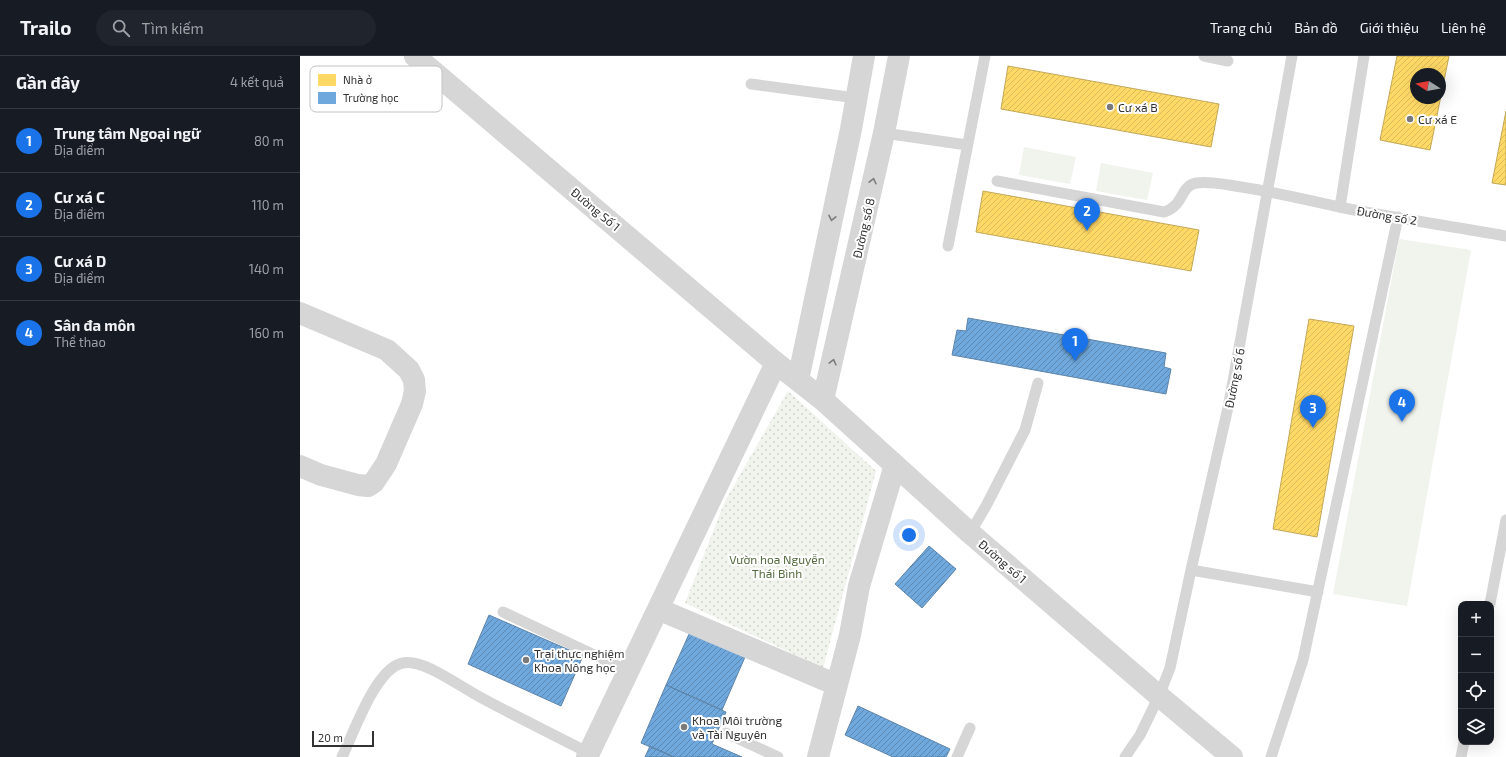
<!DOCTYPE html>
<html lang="vi">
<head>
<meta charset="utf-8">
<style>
  body { margin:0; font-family:"Exo 2",sans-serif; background:#20242c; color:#f1f3f6 }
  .controls { position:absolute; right:12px; bottom:12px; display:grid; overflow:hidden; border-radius:8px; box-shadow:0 4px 16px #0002 }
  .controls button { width:36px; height:36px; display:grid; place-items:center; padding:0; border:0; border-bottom:1px solid #363941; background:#171b24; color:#f1f3f6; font:20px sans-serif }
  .compass { position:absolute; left:1110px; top:12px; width:36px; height:36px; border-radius:50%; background:#171b24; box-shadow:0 4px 16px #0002; rotate:281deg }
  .scale { position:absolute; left:12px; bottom:10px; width:62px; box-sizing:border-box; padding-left:4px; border:2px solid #323232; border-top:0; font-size:11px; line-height:14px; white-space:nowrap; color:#323232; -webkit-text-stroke:3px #fff; paint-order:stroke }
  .you { position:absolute; left:609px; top:479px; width:14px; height:14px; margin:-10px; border:3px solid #fff; border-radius:50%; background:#1a73e8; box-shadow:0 0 0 6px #1a73e833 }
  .badge { display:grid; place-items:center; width:26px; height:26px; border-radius:50%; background:#1a73e8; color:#fff; font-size:13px; font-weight:700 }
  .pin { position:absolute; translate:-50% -33px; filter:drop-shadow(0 1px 2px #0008) }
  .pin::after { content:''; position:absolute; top:21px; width:14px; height:12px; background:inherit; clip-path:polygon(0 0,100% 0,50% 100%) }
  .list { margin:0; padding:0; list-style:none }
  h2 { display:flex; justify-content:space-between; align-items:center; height:52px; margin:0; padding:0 16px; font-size:17px }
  h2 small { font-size:13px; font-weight:400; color:#9ea1a6 }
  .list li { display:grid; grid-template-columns:26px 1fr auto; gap:12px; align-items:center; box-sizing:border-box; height:64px; padding:0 16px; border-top:1px solid #363941 }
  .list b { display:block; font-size:15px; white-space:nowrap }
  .list p { margin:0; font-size:13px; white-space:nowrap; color:#9ea1a6 }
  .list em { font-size:13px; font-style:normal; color:#9ea1a6 }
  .icon { flex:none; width:22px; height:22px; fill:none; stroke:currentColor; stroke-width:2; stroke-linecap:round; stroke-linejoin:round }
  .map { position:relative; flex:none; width:1206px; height:701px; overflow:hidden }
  header { display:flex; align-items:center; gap:24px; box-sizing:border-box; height:56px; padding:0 20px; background:#171b24; border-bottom:1px solid #363941 }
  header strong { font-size:19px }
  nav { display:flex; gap:22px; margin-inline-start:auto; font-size:14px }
  .search { width:280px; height:36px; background:#20242c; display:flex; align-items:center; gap:10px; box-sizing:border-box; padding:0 14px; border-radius:22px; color:#9ea1a6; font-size:15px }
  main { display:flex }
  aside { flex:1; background:#171b24 }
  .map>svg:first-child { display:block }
</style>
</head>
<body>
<header>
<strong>Trailo</strong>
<div class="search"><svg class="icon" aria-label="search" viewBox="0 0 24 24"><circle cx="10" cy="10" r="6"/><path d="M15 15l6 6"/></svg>Tìm kiếm</div>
<nav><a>Trang chủ</a><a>Bản đồ</a><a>Giới thiệu</a><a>Liên hệ</a></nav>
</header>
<main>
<aside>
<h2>Gần đây<small>4 kết quả</small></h2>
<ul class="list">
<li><span class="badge">1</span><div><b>Trung tâm Ngoại ngữ</b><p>Địa điểm</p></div><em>80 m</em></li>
<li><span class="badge">2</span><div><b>Cư xá C</b><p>Địa điểm</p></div><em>110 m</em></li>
<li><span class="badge">3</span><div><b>Cư xá D</b><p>Địa điểm</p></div><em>140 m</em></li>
<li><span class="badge">4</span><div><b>Sân đa môn</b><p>Thể thao</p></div><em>160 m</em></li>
</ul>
</aside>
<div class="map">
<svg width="1206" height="701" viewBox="0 0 1206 701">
  <defs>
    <pattern id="green-dots" width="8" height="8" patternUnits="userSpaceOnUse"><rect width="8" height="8" fill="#f1f3ed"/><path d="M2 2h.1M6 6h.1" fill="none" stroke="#cfd1cc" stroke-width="1.8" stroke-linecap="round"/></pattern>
    <pattern id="homes-hatch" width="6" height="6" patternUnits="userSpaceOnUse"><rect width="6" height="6" fill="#ffd966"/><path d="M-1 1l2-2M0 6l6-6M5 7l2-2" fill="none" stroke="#dbbb59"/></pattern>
    <pattern id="schools-hatch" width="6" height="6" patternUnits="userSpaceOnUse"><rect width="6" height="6" fill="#6fa8dc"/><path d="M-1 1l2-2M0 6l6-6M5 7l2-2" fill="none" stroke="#5c89b3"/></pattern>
  </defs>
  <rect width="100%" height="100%" fill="#fff"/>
  <path fill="url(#green-dots)" d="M488,335L576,415L523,612L385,547L425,445Z"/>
  <path fill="#f1f3ed" d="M724,91L776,101L770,128L719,119Z
    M801,107L853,117L847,144L796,135Z
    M1099,183L1171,194L1107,550L1033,538Z"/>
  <path fill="url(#homes-hatch)" stroke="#c2a756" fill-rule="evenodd" d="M1097,0H1149L1130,94L1080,84ZM1116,18H1140V42H1116Z
    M708,10L919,48L911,91L701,53Z
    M1206,55V129L1192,127Z
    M683,135L899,174L891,215L676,176Z
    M1009,263L1054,270L1017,481L973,473Z"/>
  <path fill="url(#schools-hatch)" stroke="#5d85a9" d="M668,262L866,297L864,311L871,313L866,338L652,299L657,274L666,275Z
    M629,490L656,513L622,552L595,528Z
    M189,559L283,600L261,650L168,608Z
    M390,576L445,601L422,654L366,629Z
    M366,629L426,656L412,688L442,701H374L341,687Z
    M558,650L650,693L646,701H593L545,679Z
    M350,690L374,701H345Z"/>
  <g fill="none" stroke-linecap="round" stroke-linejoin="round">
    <path stroke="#d6d6d6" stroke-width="11" d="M904,0L928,5
      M451,28L556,42
      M584,77L667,89
      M697,125L864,156C884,150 880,130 896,127C909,125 922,128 935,130C970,135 1004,143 1039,151C1094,162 1150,170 1206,180
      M1040,151L1064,0
      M648,190L685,0
      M670,477L686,450L725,374L738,327
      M891,514L1018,536
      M1190,548L1206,464
      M203,556L328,615
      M426,677L478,701
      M42,701C54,676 72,624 95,610C100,607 107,606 113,607C132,610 160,630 178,640C215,660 252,678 289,697
      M657,701L670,672
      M825,701L840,679L859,640L870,612L891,514L929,347L992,0
      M971,701L1003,604L1098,161
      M1161,701L1164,686"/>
    <path stroke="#d6d6d6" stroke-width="22" d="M115,0L476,307L287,701
      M0,257L87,294L109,314L114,324L115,335L112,348L86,408L74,426L68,430L58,429L21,419L0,410
      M358,553L537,629
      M518,701L550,579L559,530L595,409"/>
    <path stroke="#d6d6d6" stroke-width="22" d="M476,307L523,344L670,477L859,640L932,701
      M498,324L551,73L564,0
      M523,344L584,77L599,0"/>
  </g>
  <defs><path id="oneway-chevron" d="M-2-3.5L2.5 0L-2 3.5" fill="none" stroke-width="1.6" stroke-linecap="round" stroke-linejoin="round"/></defs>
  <g stroke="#7c7c7c">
    <use href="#oneway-chevron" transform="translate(573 125) rotate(-77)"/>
    <use href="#oneway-chevron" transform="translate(532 162) rotate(102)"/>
    <use href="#oneway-chevron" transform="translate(533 306) rotate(-76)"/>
  </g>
  <g fill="#7a7a7a" stroke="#fff" stroke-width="1.5">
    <circle cx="810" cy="51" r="4"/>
    <circle cx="1110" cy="63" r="4"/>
    <circle cx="226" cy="604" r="4"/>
    <circle cx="384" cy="671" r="4"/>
  </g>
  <g text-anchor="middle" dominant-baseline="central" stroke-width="4" stroke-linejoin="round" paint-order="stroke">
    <g font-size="12" fill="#323232" stroke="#fff" text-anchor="start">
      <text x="818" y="51">Cư xá B</text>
      <text x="1118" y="63">Cư xá E</text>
      <text x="234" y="597">Trại thực nghiệm<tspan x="234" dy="14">Khoa Nông học</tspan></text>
      <text x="392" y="664">Khoa Môi trường<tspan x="392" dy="14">và Tài Nguyên</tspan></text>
    </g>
    <g font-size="12" fill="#323232" stroke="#fff">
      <text transform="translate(296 153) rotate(40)">Đường Số 1</text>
      <text transform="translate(1087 159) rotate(10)">Đường số 2</text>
      <text transform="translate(563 172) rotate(-77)">Đường số 8</text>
      <text transform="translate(934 322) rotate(-79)">Đường số 6</text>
      <text transform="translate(703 505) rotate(41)">Đường số 1</text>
    </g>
    <g font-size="12" fill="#566c40" stroke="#fff">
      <text x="477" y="503">Vườn hoa Nguyễn<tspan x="477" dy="14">Thái Bình</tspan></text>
    </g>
  </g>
  <rect x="10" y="10" width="132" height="46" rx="6" fill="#fff" stroke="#c2c2c2" stroke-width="1"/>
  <rect x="18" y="18" width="18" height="12" fill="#ffd966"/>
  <rect x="18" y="36" width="18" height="12" fill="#6fa8dc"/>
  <g font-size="11" fill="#323232">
    <text x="43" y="28">Nhà ở</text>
    <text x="43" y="46">Trường học</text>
  </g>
</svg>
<div class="controls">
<button>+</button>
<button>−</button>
<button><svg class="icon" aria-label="locate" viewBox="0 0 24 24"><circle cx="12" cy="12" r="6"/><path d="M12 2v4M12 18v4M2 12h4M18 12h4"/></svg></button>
<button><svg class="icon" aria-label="layers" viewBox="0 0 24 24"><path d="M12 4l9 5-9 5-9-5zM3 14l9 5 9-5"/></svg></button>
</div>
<svg class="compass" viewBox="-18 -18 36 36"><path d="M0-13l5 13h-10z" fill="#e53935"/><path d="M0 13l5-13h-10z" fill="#9ea1a6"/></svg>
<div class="scale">20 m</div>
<div class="you"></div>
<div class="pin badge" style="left:775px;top:305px">1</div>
<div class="pin badge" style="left:787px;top:175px">2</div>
<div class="pin badge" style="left:1013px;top:372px">3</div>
<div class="pin badge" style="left:1102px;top:366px">4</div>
</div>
</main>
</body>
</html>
